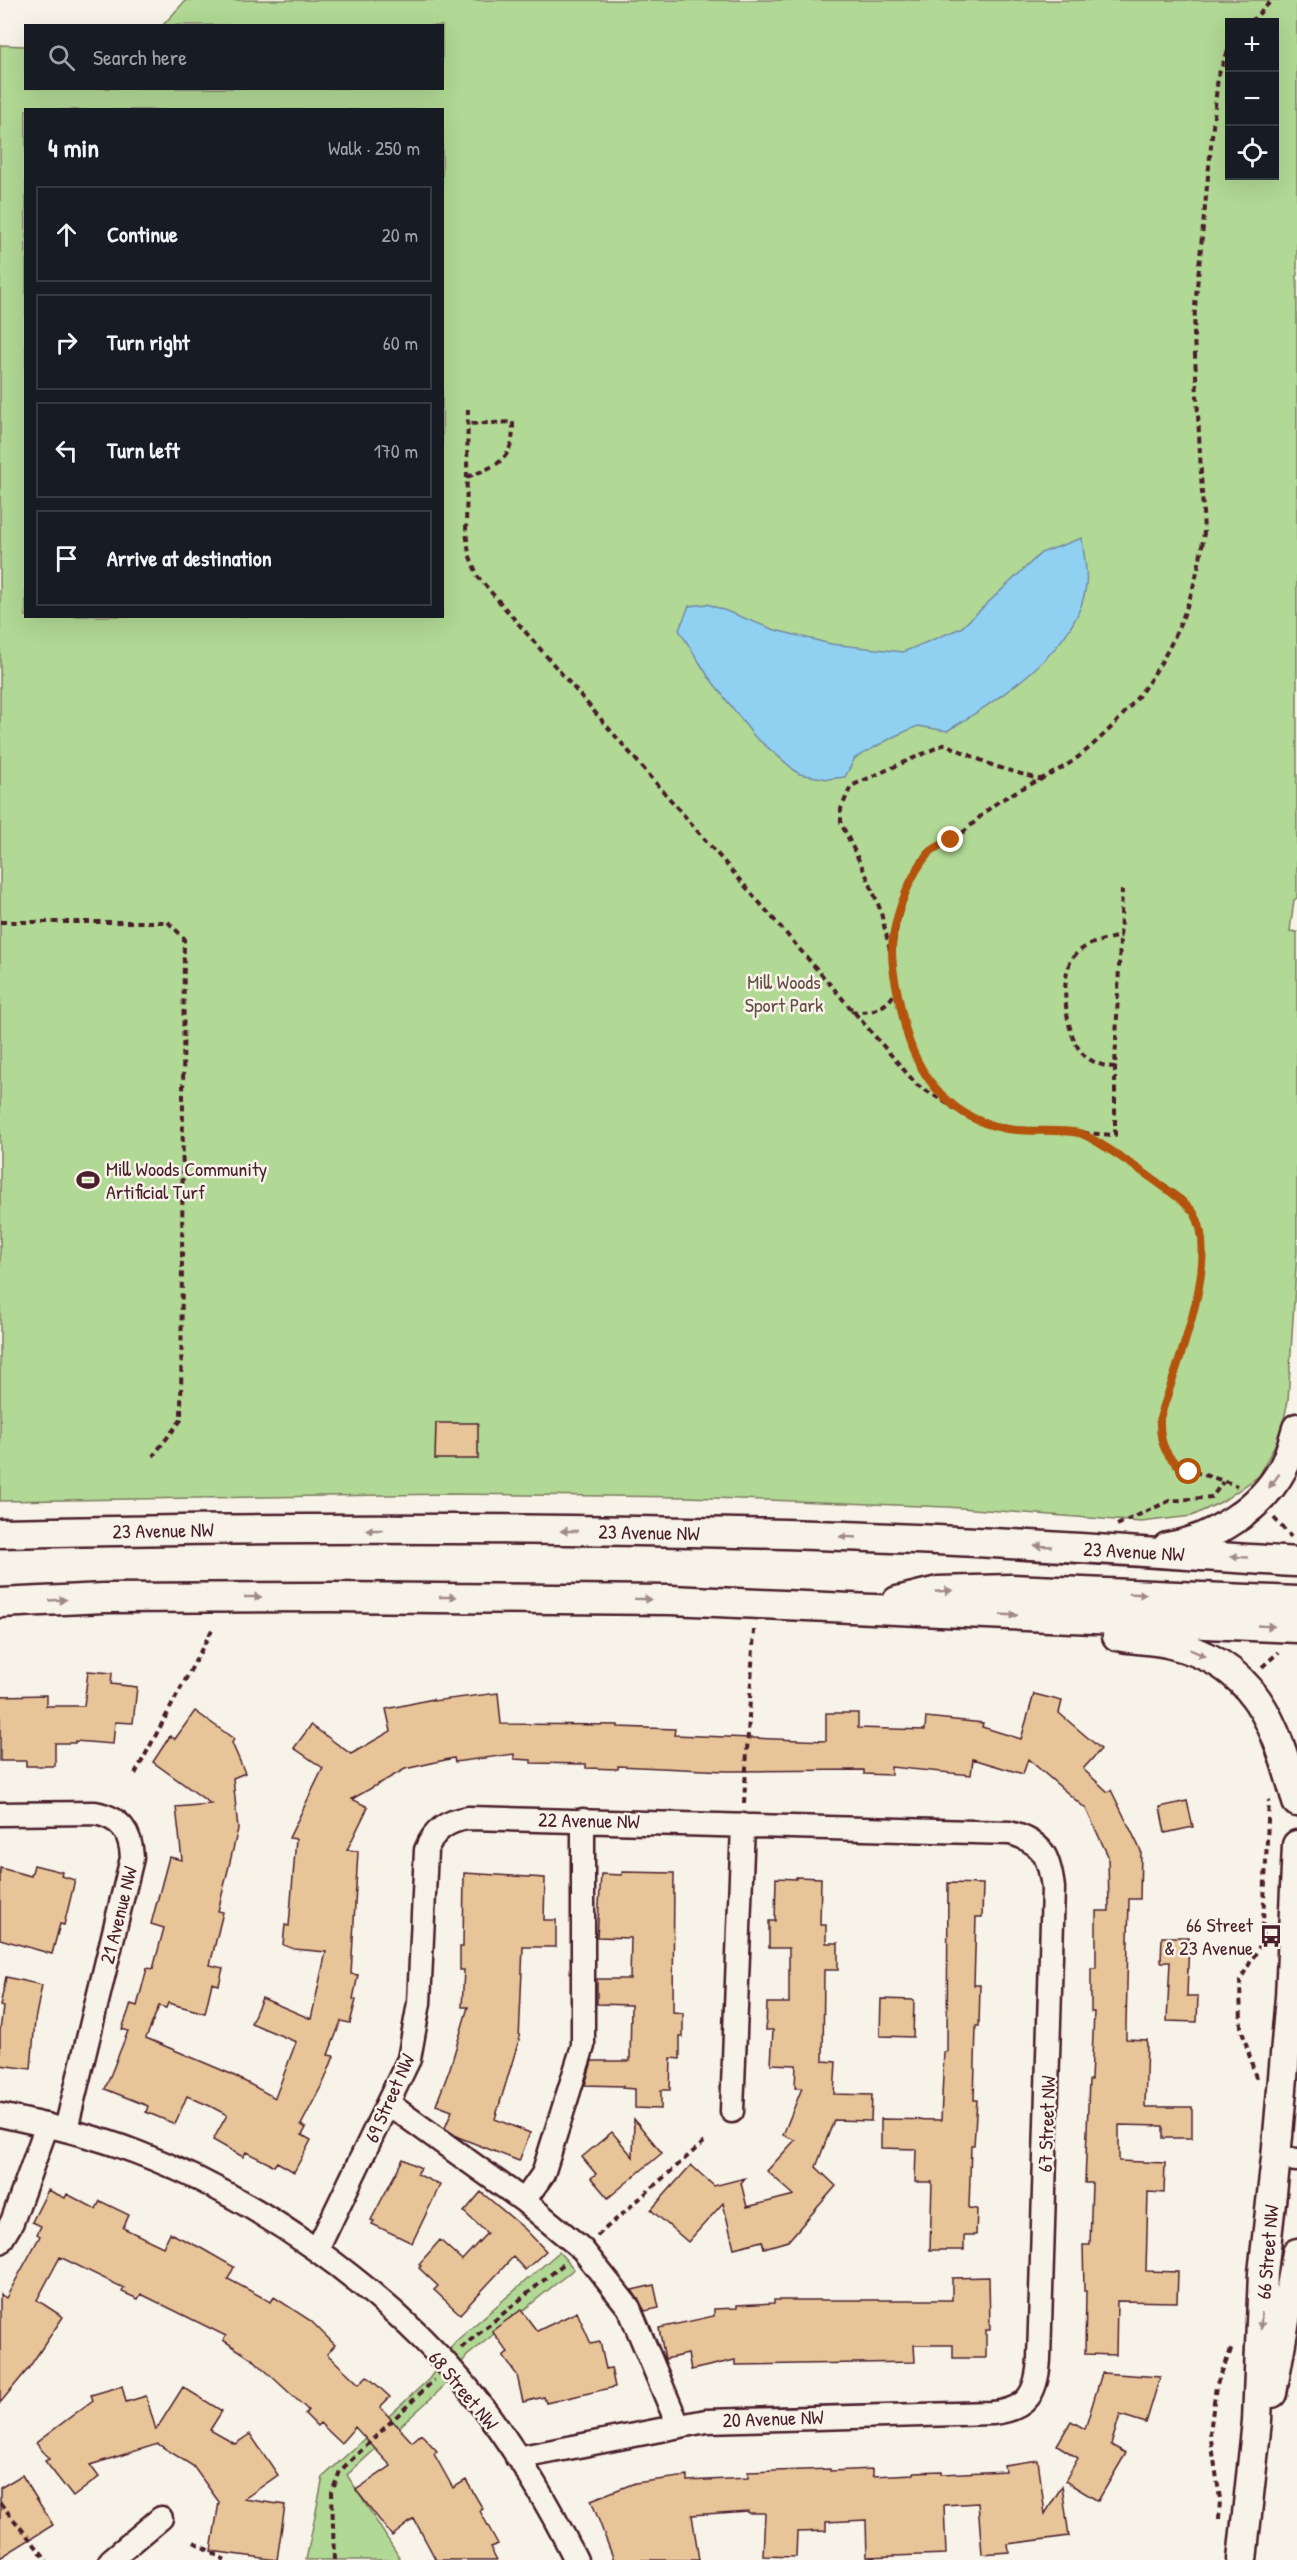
<!DOCTYPE html>
<html lang="en">
<head>
<meta charset="utf-8">
<style>
  body { margin:0; font-family:"Patrick Hand",sans-serif; background:#242831; color:#f1f3f6 }
  .controls { position:absolute; right:18px; top:18px; display:grid; overflow:hidden; border-radius:0px; box-shadow:0 6px 24px #0002 }
  .controls button { width:54px; height:54px; display:grid; place-items:center; padding:0; border:0; border-bottom:2px solid #363941; background:#171b24; color:#f1f3f6; font:30px sans-serif }
  .stop { position:absolute; width:18px; height:18px; margin:-14px; border:4px solid #b45309; border-radius:50%; background:#fff }
  .stop.end { background:#b45309; border-color:#fff; box-shadow:0 2px 6px #0008 }
  .list { margin:0; padding:0; list-style:none }
  h2 { display:flex; justify-content:space-between; align-items:center; height:78px; margin:0; padding:0 24px; font-size:26px }
  h2 small { font-size:20px; font-weight:400; color:#9ea1a6 }
  .list li { display:grid; grid-template-columns:39px 1fr auto; gap:18px; align-items:center; box-sizing:border-box; height:96px; margin:0 12px 12px; padding:0 12px; border:2px solid #363941; border-radius:0px }
  .list b { display:block; font-size:22px; white-space:nowrap }
  .list em { font-size:20px; font-style:normal; color:#9ea1a6 }
  .icon { flex:none; width:33px; height:33px; fill:none; stroke:currentColor; stroke-width:2; stroke-linecap:round; stroke-linejoin:round }
  .map { position:relative; flex:none; width:1297px; height:2560px; overflow:hidden }
  .search { position:absolute; background:#171b24; box-shadow:0 6px 24px #0002; left:24px; top:24px; width:420px; height:66px; display:flex; align-items:center; gap:15px; box-sizing:border-box; padding:0 21px; border-radius:0px; color:#9ea1a6; font-size:22px }
  .panel { position:absolute; background:#171b24; box-shadow:0 6px 24px #0002; left:24px; top:108px; width:420px; height:510px; border-radius:0px }
  .map>svg:first-child { display:block }
</style>
</head>
<body>
<div class="map">
<svg width="1297" height="2560" viewBox="0 0 1297 2560">
  <rect width="100%" height="100%" fill="#f7f3e8"/>
  <filter id="ink" filterUnits="userSpaceOnUse"><feTurbulence type="fractalNoise" baseFrequency=".0167" numOctaves="2"/><feDisplacementMap in="SourceGraphic" scale="12" xChannelSelector="R" yChannelSelector="G"/><feConvolveMatrix kernelMatrix="1 2 1 2 8 2 1 2 1" color-interpolation-filters="sRGB"/></filter>
  <g filter="url(#ink)">
    <path fill="#b1d894" stroke="#7e7c60" stroke-width="1.5" fill-rule="evenodd" d="M186,0H1297V898L1294,900L1290,931L1297,932V1252L1288,1401L1281,1433L1259,1476L1223,1501L1192,1516L1141,1522L947,1507L687,1497L449,1494L0,1501V45L25,46L26,88H442V26L163,25ZM1230,22H1274V176H1230ZM26,110H442V616H26Z
      M559,2252L574,2269L467,2356L440,2390L347,2475L401,2560H306L323,2477L429,2379L455,2342Z"/>
    <path fill="#90d1f1" stroke="#748aa2" stroke-width="1.5" d="M1082,538C1083,553 1088,570 1086,585C1079,650 997,700 947,731L918,726L895,736L855,758L845,777L828,779L799,774L754,736L708,676L679,630L689,606L708,604L775,630L831,644L903,652L961,628L1041,553Z"/>
    <path fill="#e8c499" stroke="#4a1f2b" stroke-width="1.5" d="M436,1423H478V1459H435Z
      M88,1671L112,1673L111,1684L137,1687L133,1723L115,1722L113,1744L75,1741V1743H55V1766H26V1761H0V1696L46,1695V1706H84Z
      M498,1693L501,1724L618,1725V1727L675,1729L674,1735L826,1741V1713H858V1728L925,1730L926,1717L983,1723L982,1727L1021,1739L1034,1694L1062,1701L1059,1713L1101,1749L1083,1769L1108,1792L1111,1790L1141,1851L1140,1899H1129L1126,2025V2039L1147,2040L1145,2107H1192V2138H1163V2126L1119,2125V2161L1165,2163L1164,2193L1148,2192L1146,2271L1178,2272L1177,2302L1117,2301L1116,2355L1085,2354L1086,2291H1084L1083,2245H1090L1092,2183H1085L1089,2080H1091L1094,2012H1091V1968H1096V1911H1109L1108,1856L1086,1809L1028,1759L1023,1774L973,1759L971,1775L891,1767V1775L864,1774V1770L726,1771L618,1766V1769L586,1768V1764L531,1763V1760L514,1759V1754L455,1762L454,1758L405,1769L352,1799L368,1807L347,1850L358,1851L351,1974L358,1975L353,1999L356,2000L350,2023L341,2021L328,2055L334,2056L325,2079L301,2125L306,2128L302,2135L311,2140L294,2172L277,2162L274,2166L246,2152L243,2157L213,2140L227,2115L210,2106L187,2096L175,2124L146,2112L148,2106L105,2089L128,2031L122,2029L131,2004L137,2006L147,1968L153,1969L164,1928L151,1924L169,1857L182,1860L176,1807L211,1804L153,1762L170,1736L175,1739L195,1711L234,1739L232,1743L245,1773L233,1778L238,1829L218,1911L223,1912L210,1965L223,1968L219,1985L212,1983L205,2013L168,2003L166,2008L159,2006L146,2038L231,2074L275,2098L296,2042L251,2023L262,1998L311,2019L326,1952L294,1949L283,1945L285,1925L289,1926L296,1839L289,1838L323,1768L294,1748L311,1725L351,1754L391,1731L386,1709L433,1699V1701Z
      M1187,1801L1193,1827L1165,1833L1160,1807Z
      M34,1865L62,1872L61,1876L75,1880L64,1925L60,1924L52,1954L0,1939V1868L31,1876Z
      M622,1872L674,1873L673,2012L683,2013V2037H680V2059L671,2058L670,2090H661V2109L635,2108V2089L622,2088L623,2086L585,2085L592,2061H630L631,2005L597,2004V1979H630L631,1938L597,1937L601,1874L622,1875Z
      M464,1873L545,1878L544,1920H556V1947H523L519,2040L495,2119L530,2133L519,2161L458,2137L445,2128L452,2111L436,2105L450,2068L468,2007H462L464,1970H460V1947H463Z
      M796,1877L821,1878L820,1925H826V1943H838V1970H824L823,2061L836,2062L834,2094L872,2095L871,2121L834,2120L816,2167L836,2186L788,2241L764,2248L762,2241L734,2248L723,2203L688,2242L651,2210L691,2165L714,2186L745,2178L741,2183L747,2207L794,2195L767,2171L795,2140L783,2135L802,2088H795L796,2065L771,2064L773,2030H766L767,2003H789V1948H769V1921H775L776,1878L796,1879Z
      M948,1883L983,1884L982,1917H976L974,1985H980L979,2026H976L974,2100H977L974,2145H971L969,2208L977,2209L976,2235H964V2250H930L932,2182H915L916,2149L881,2148V2119L941,2120L944,2052H947Z
      M1162,1937H1189L1187,1996H1198L1197,2022L1167,2021L1170,1962H1161Z
      M6,1977L42,1985L35,2020L31,2069L0,2065V2031L3,2007L0,2006Z
      M881,1999L914,2000L913,2037L880,2036Z
      M634,2119L662,2153L608,2198L591,2178L596,2174L582,2157L612,2132L633,2157Z
      M403,2159L421,2168L417,2174L440,2185L412,2243L372,2224L374,2221L371,2220Z
      M48,2190L65,2198L67,2194L96,2209L100,2201L129,2215L123,2228L163,2247L170,2233L199,2247L234,2267L228,2279L271,2302L274,2297L311,2321L335,2345L327,2354L359,2384L367,2376L390,2397L380,2407L412,2442L421,2434L437,2451L434,2454L453,2488L466,2480L483,2509L480,2511L498,2544L490,2547L497,2560H436L414,2519L392,2536L356,2490L391,2466L355,2427L341,2443L320,2423L317,2426L305,2414L308,2410L255,2361L223,2340L226,2336L141,2294L138,2299L122,2292L124,2288L60,2257L37,2300L63,2317L28,2369L0,2403V2294L6,2298L40,2236L37,2234L41,2226L32,2222Z
      M481,2192L525,2229L546,2251L525,2270L513,2257L460,2314L434,2290L438,2286L419,2268L421,2266L419,2264L440,2240L462,2260L487,2233L464,2212Z
      M989,2277L990,2330H986V2358H953V2345H914L915,2362L735,2365V2360L691,2370L688,2354L665,2359L659,2328L714,2316V2309L737,2308V2305L774,2303V2300H952V2278Z
      M654,2285L659,2308L645,2311L632,2290Z
      M521,2310L537,2331L577,2312L591,2344L600,2342L606,2369L611,2368L615,2387L546,2403L544,2397L523,2402L517,2375L503,2356L508,2352L492,2331Z
      M1102,2373L1160,2377L1146,2423L1120,2415L1111,2445L1126,2453L1098,2501L1065,2481L1078,2458L1057,2445L1071,2421L1085,2429Z
      M122,2386L126,2402L146,2396L156,2430L183,2387L222,2411L210,2430L235,2444L250,2434L278,2475L244,2499L285,2505L277,2560L211,2551L219,2502L193,2466L158,2444L90,2465L99,2477L73,2497L45,2461L49,2459L36,2443L93,2400L91,2395Z
      M1038,2460L1045,2514L1062,2486L1069,2536L1008,2544L1009,2552L982,2554L978,2503L944,2505L946,2554L867,2557L866,2520L826,2522V2531L797,2532L796,2557L763,2556L765,2513H748V2511L692,2515L699,2560H614L591,2500L635,2483L687,2476V2481L748,2478V2472L830,2469V2471L873,2469V2476L914,2474V2472L942,2471V2474L1005,2471L1004,2465Z
      M22,2475L53,2525L0,2558V2488Z"/>
    <g fill="none" stroke-linecap="round" stroke-linejoin="round">
      <g stroke="#4a1f2b" stroke-width="27">
        <path id="minor" d="M0,1814L95,1813C121,1818 131,1832 132,1858L66,2129
          M389,2104L524,2201L582,2249L629,2308L678,2425
          M732,2111L743,1825
          M0,2115C46,2125 92,2135 136,2152C258,2198 383,2288 467,2387C510,2440 546,2499 576,2560
          M1276,2158L1297,2160
          M524,2201L543,2174L583,2046V1820
          M0,2242L12,2222L47,2125
          M317,2250L409,2059L419,2003L426,1850C434,1830 447,1821 468,1818L1010,1833C1043,1842 1049,1856 1053,1888L1039,2359C1037,2392 1028,2410 992,2413L706,2421L517,2458
          M111,2560L161,2518"/>
      </g>
      <g stroke="#4a1f2b" stroke-width="33">
        <path id="major" d="M0,1533C271,1527 544,1527 815,1535C976,1540 1136,1552 1297,1562
          M1167,1547C1212,1540 1262,1508 1283,1468C1290,1455 1293,1441 1297,1428
          M897,1601L938,1591L1011,1589L1297,1601
          M0,1603L104,1598L331,1597L671,1600L1297,1628
          M1117,1636C1133,1640 1151,1639 1167,1643C1256,1663 1275,1722 1297,1802
          M1272,2393L1297,2253
          M1242,2560L1257,2421L1263,2273L1276,2158L1290,1997L1297,1845"/>
      </g>
      <path stroke="#4a1f2b" stroke-width="4" stroke-dasharray="6 4.5" stroke-linecap="butt" d="M1251,22L1272,0
        M468,409L466,531L469,554L478,577L917,1085L971,1118L1000,1128L1115,1135V1067L1122,890
        M467,477C499,465 514,460 513,422L467,424
        M0,922H168L184,938L181,1420L153,1456
        M890,950L880,909L868,879L841,823V809L851,786L945,744L994,766L1042,780
        M892,963C892,933 907,874 929,852C938,844 951,841 961,834C975,823 987,808 1003,799C1029,783 1058,774 1082,754C1151,698 1194,620 1204,532L1194,336L1195,307L1218,76L1230,46
        M892,963C899,996 901,1033 918,1062C926,1077 938,1090 949,1103
        M851,1011C871,1014 886,1009 897,990
        M1115,1067C1104,1067 1090,1062 1082,1053C1066,1036 1059,979 1072,959C1083,943 1103,940 1121,936
        M1082,1134C1107,1150 1181,1190 1194,1213C1221,1260 1175,1370 1160,1418C1159,1476 1196,1468 1237,1486
        M1274,1518L1291,1537
        M1117,1525L1169,1501L1212,1497L1223,1482
        M1262,1667L1279,1652
        M135,1774L213,1628
        M744,1803L754,1630
        M1256,2078L1241,2027L1240,1980L1262,1942L1269,1800
        M597,2236L704,2142
        M461,2348L566,2262
        M0,2503L47,2560
        M1219,2519L1220,2499L1210,2433L1216,2386L1233,2345
        M194,2542L225,2560
        M334,2560L332,2492L340,2471L434,2380"/>
      <use href="#minor" stroke="#f7f3e8" stroke-width="22"/>
      <use href="#major" stroke="#f7f3e8" stroke-width="28"/>
    </g>
    <defs><path id="oneway-solid" d="M-6-.8H1V-3.2L6.5 0L1 3.2V.8H-6Z" transform="scale(1.5)"/></defs>
    <g fill="#a0898a">
      <use href="#oneway-solid" transform="translate(1274 1481) rotate(127)"/>
      <use href="#oneway-solid" transform="translate(374 1530) rotate(-180)"/>
      <use href="#oneway-solid" transform="translate(569 1531) rotate(-180)"/>
      <use href="#oneway-solid" transform="translate(848 1537) rotate(-177)"/>
      <use href="#oneway-solid" transform="translate(1043 1546) rotate(-177)"/>
      <use href="#oneway-solid" transform="translate(1239 1557) rotate(-176)"/>
      <use href="#oneway-solid" transform="translate(944 1591) rotate(-5)"/>
      <use href="#oneway-solid" transform="translate(1138 1594) rotate(2)"/>
      <use href="#oneway-solid" transform="translate(253 1597)"/>
      <use href="#oneway-solid" transform="translate(448 1597)"/>
      <use href="#oneway-solid" transform="translate(643 1599) rotate(1)"/>
      <use href="#oneway-solid" transform="translate(58 1600) rotate(-3)"/>
      <use href="#oneway-solid" transform="translate(1009 1615) rotate(2)"/>
      <use href="#oneway-solid" transform="translate(1266 1626) rotate(3)"/>
      <use href="#oneway-solid" transform="translate(1198 1653) rotate(23)"/>
      <use href="#oneway-solid" transform="translate(1261 2321) rotate(92)"/>
    </g>
  </g>
  <g fill="none" stroke-linecap="round" stroke-linejoin="round" filter="url(#ink)">
    <path stroke="#b45309" stroke-width="8" d="M951,840C943,844 933,848 928,854C910,875 897,911 893,937C889,964 898,992 903,1018C915,1077 954,1124 1016,1130C1036,1132 1059,1129 1079,1133C1093,1136 1186,1200 1194,1213C1222,1258 1174,1371 1160,1418C1159,1443 1166,1461 1189,1472"/>
  </g>
  <defs>
    <g id="stadium-bare" transform="scale(1.8)"><path d="M0-5a6.5 5 0 1 0 0 10a6.5 5 0 1 0 0-10ZM-3.5-1.8h7v3.6h-7Z" fill="#4a1f2b" stroke="#f7f3e8" stroke-width="2.5" paint-order="stroke"/></g>
    <g id="bus-bare" transform="scale(1.8)"><path d="M-5-6H5V4H4V6H2V4H-2V6H-4V4H-5ZM-3.5-4V0h7V-4ZM-3.5 1.2v1.5H-2V1.2ZM2 1.2v1.5H3.5V1.2Z" fill="#4a1f2b" stroke="#f7f3e8" stroke-width="2.5" paint-order="stroke"/></g>
  </defs>
  <g fill-rule="evenodd">
    <use href="#stadium-bare" x="88" y="1180"/>
    <use href="#bus-bare" x="1271" y="1936"/>
  </g>
  <g text-anchor="middle" dominant-baseline="central" stroke-width="5" stroke-linejoin="round" paint-order="stroke">
    <g font-size="20" fill="#644d45" stroke="#f7f3e8">
      <text x="784" y="981">Mill Woods<tspan x="784" dy="23">Sport Park</tspan></text>
    </g>
    <g font-size="20" fill="#4a1f2b" stroke="#f7f3e8" text-anchor="start">
      <text x="106" y="1168">Mill Woods Community<tspan x="106" dy="23">Artificial Turf</tspan></text>
      <text x="1253" y="1924" text-anchor="end">66 Street<tspan x="1253" dy="23">&amp; 23 Avenue</tspan></text>
    </g>
    <g font-size="20" fill="#4a1f2b" stroke="#f7f3e8">
      <text transform="translate(163 1530) rotate(-1)">23 Avenue NW</text>
      <text transform="translate(649 1532) rotate(1)">23 Avenue NW</text>
      <text transform="translate(1134 1551) rotate(3)">23 Avenue NW</text>
      <text transform="translate(589 1820) rotate(1)">22 Avenue NW</text>
      <text transform="translate(118 1915) rotate(-76)">21 Avenue NW</text>
      <text transform="translate(389 2098) rotate(-66)">69 Street NW</text>
      <text transform="translate(1046 2124) rotate(-88)">67 Street NW</text>
      <text transform="translate(1267 2252) rotate(-85)">66 Street NW</text>
      <text transform="translate(464 2390) rotate(50)">68 Street NW</text>
      <text transform="translate(773 2418) rotate(-2)">20 Avenue NW</text>
    </g>
  </g>
</svg>
<div class="controls">
<button>+</button>
<button>−</button>
<button><svg class="icon" aria-label="locate" viewBox="0 0 24 24"><circle cx="12" cy="12" r="6"/><path d="M12 2v4M12 18v4M2 12h4M18 12h4"/></svg></button>
</div>
<div class="stop" style="left:1189px;top:1472px"></div>
<div class="stop end" style="left:951px;top:840px"></div>
<div class="search"><svg class="icon" aria-label="search" viewBox="0 0 24 24"><circle cx="10" cy="10" r="6"/><path d="M15 15l6 6"/></svg>Search here</div>
<section class="panel">
<h2>4 min<small>Walk · 250 m</small></h2>
<ul class="list">
<li><svg class="icon" aria-label="ahead" viewBox="0 0 24 24"><path d="M12 20V5M6 11l6-6 6 6"/></svg><div><b>Continue</b></div><em>20 m</em></li>
<li><svg class="icon" aria-label="right" viewBox="0 0 24 24"><path d="M7 20v-9h11M14 6l5 5-5 5"/></svg><div><b>Turn right</b></div><em>60 m</em></li>
<li><svg class="icon" aria-label="left" viewBox="0 0 24 24"><path d="M17 20v-9H6M10 6l-5 5 5 5"/></svg><div><b>Turn left</b></div><em>170 m</em></li>
<li><svg class="icon" aria-label="arrive" viewBox="0 0 24 24"><path d="M6 21V4h12l-3 4 3 4H6"/></svg><div><b>Arrive at destination</b></div></li>
</ul>
</section>
</div>
</body>
</html>
